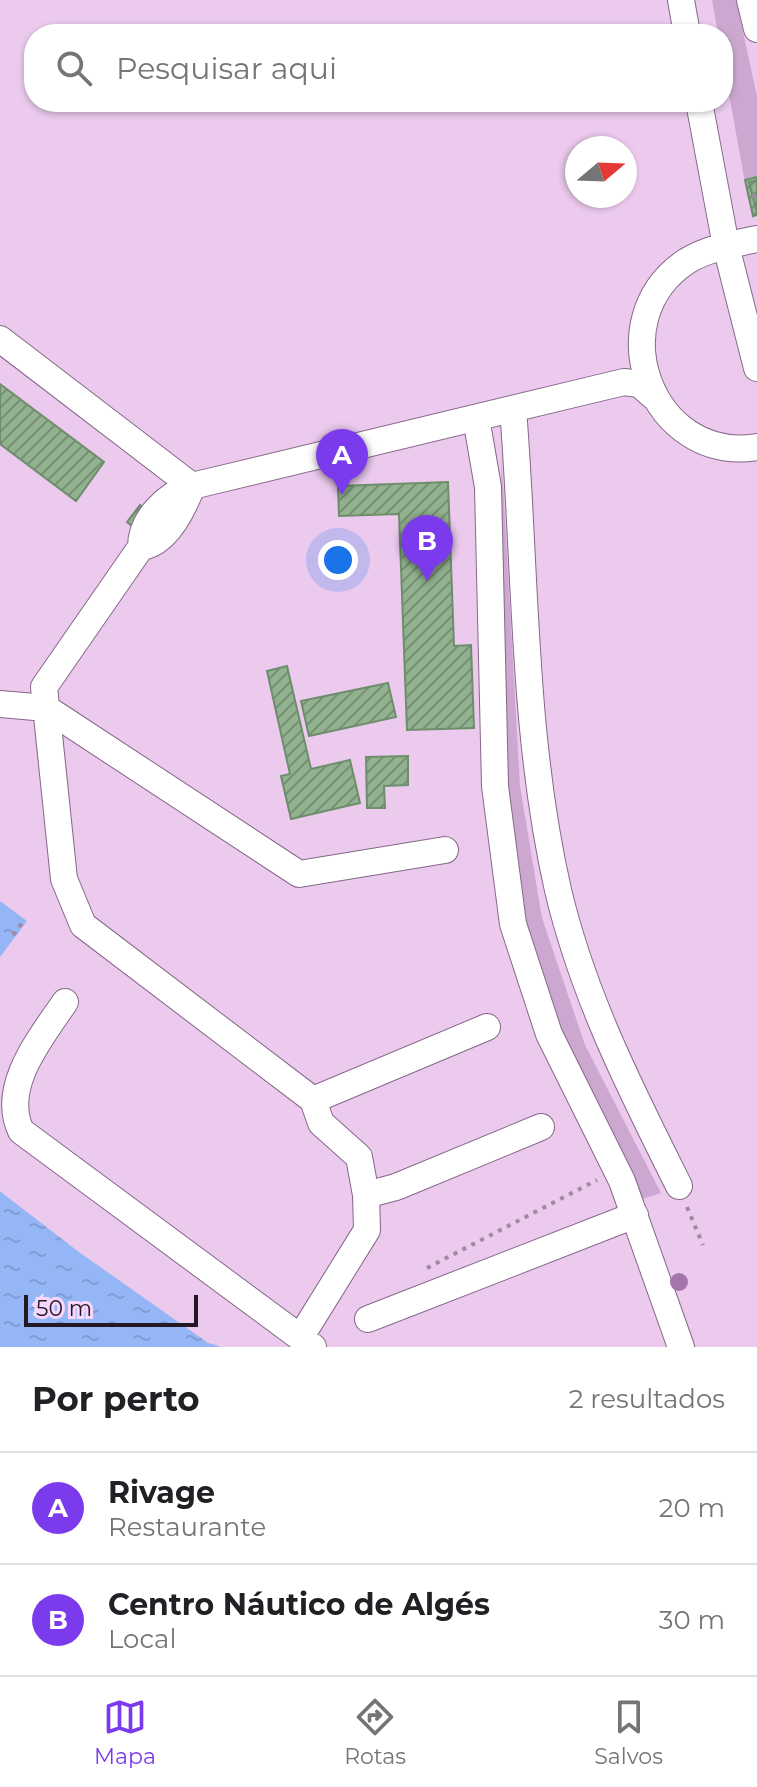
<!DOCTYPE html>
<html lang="pt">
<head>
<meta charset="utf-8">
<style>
  body { margin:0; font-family:Montserrat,sans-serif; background:#f6f6f6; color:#202124 }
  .compass { position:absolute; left:565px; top:136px; width:72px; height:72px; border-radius:50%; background:#fff; box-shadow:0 2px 6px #0004; rotate:71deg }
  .scale { position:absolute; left:24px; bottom:20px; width:174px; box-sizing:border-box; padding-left:8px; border:4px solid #241825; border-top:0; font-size:22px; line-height:28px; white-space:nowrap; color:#241825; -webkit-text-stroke:6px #f8d7fc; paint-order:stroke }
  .you { position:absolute; left:338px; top:560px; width:28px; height:28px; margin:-20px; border:6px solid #fff; border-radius:50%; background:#1a73e8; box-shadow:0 0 0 12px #1a73e833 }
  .badge { display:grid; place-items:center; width:52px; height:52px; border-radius:50%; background:#7c3aed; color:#fff; font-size:26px; font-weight:700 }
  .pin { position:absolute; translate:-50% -66px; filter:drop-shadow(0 2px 4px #0008) }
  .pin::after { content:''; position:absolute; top:42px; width:28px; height:24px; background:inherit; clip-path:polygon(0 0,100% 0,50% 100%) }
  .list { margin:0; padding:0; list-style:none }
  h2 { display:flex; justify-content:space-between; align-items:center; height:104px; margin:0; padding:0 32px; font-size:34px }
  h2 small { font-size:26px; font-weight:400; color:#757577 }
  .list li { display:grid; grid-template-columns:52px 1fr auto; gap:24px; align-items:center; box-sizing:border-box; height:112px; padding:0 32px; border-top:2px solid #e0e0e0 }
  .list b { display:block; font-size:30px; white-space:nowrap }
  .list p { margin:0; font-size:26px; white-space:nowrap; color:#757577 }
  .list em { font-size:26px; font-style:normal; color:#757577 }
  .icon { flex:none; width:44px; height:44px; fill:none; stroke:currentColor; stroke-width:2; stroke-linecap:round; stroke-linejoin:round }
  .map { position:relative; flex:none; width:757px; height:1347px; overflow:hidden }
  .search { position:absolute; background:#fff; box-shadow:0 2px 6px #0004; left:24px; right:24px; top:24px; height:88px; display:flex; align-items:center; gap:20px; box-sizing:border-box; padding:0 28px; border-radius:32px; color:#757577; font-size:30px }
  .sheet { height:328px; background:#fff }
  nav { display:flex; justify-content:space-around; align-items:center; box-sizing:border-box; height:112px; border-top:2px solid #e0e0e0; background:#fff; font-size:22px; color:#757577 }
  nav a { display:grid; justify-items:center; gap:4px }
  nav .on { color:#7c3aed }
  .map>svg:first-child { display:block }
</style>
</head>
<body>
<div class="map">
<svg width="757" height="1347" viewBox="0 0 757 1347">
  <defs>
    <pattern id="water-ripples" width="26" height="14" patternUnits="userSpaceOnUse" patternTransform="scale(2)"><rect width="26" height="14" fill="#94b6f6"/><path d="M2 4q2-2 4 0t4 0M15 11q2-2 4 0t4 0" fill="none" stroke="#7f9cd3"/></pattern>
    <pattern id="building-hatch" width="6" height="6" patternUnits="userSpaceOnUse" patternTransform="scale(2)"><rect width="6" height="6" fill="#92b28f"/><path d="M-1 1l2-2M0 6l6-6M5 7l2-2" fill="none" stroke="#779075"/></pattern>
  </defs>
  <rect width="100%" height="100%" fill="#ebcaee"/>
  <path fill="#cca8d0" d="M712,0H736L757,96V217L748,199L723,61V34H718Z
    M501,449L520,786L542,918L585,1045L661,1193L642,1199L561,1029L526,922L506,768Z"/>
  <path fill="url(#water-ripples)" d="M0,901L27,921L0,957Z
    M0,1191L79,1252L220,1347H0Z"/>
  <path fill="#ebcaee" d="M0,1187L81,1249L224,1347L208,1343L79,1252L0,1191Z"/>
  <path fill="url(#building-hatch)" stroke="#6e8d6c" stroke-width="2" d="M757,177V181L749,182L757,212L753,216L745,180Z
    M757,177V215L753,216L745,180Z
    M0,384L104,462L76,501L0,444Z
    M448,482L454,646L471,645L474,728L407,730L399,514L339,516L338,486Z
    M140,505L148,512L136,529L127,522Z
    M287,666L311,769L350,760L360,803L291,819L281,776L290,774L267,671Z
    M388,683L396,717L309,736L301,701Z
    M408,756V785L384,786L385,808H367L366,757Z"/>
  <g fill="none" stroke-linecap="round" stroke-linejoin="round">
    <g stroke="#856888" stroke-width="28">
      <path id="minor" d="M681,0L687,34
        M750,0L757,29
        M699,102L726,246L757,368
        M757,239C734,244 708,248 687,261C598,319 651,464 757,447
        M0,339L192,486L624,382L639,384L654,397
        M513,409C526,569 522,732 558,890C583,996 631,1090 679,1186
        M476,418L488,487L495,786L513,924L549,1034L622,1181L681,1347
        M192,486C167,495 141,518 141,547L44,687L64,879L83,925L313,1100L321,1123L359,1157L366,1195L367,1230L300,1338
        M141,547C167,544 184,507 192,486
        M0,704L46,708L299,874L445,850
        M65,1002C40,1039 0,1087 21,1131L313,1347
        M313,1100L487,1027
        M366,1195L396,1187L541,1127
        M368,1319L635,1215"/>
    </g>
    <path stroke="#a188a3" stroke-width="4" stroke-dasharray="4 6" stroke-linecap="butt" d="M752,195L757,199
      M13,935L25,919
      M687,1207L703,1245
      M427,1268L597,1180"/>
    <use href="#minor" stroke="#fff" stroke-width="26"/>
  </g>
  <circle fill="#a574ab" cx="679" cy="1282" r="9"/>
</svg>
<svg class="compass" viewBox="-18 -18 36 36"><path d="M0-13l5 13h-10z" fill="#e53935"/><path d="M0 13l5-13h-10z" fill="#757577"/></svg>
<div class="scale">50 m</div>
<div class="you"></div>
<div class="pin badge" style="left:342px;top:495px">A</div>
<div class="pin badge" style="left:427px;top:581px">B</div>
<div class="search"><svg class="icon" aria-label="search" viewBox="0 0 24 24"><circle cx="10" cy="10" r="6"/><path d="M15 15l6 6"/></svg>Pesquisar aqui</div>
</div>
<section class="sheet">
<h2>Por perto<small>2 resultados</small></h2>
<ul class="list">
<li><span class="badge">A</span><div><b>Rivage</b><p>Restaurante</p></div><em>20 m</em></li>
<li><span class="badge">B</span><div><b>Centro Náutico de Algés</b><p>Local</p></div><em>30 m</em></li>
</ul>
</section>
<nav>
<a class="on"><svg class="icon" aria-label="map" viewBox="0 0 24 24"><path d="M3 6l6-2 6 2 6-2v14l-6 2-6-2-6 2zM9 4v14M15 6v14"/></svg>Mapa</a>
<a><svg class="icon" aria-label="directions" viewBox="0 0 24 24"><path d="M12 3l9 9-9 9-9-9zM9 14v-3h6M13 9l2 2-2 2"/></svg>Rotas</a>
<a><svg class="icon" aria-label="saved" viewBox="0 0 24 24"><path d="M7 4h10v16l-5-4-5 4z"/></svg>Salvos</a>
</nav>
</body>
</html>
